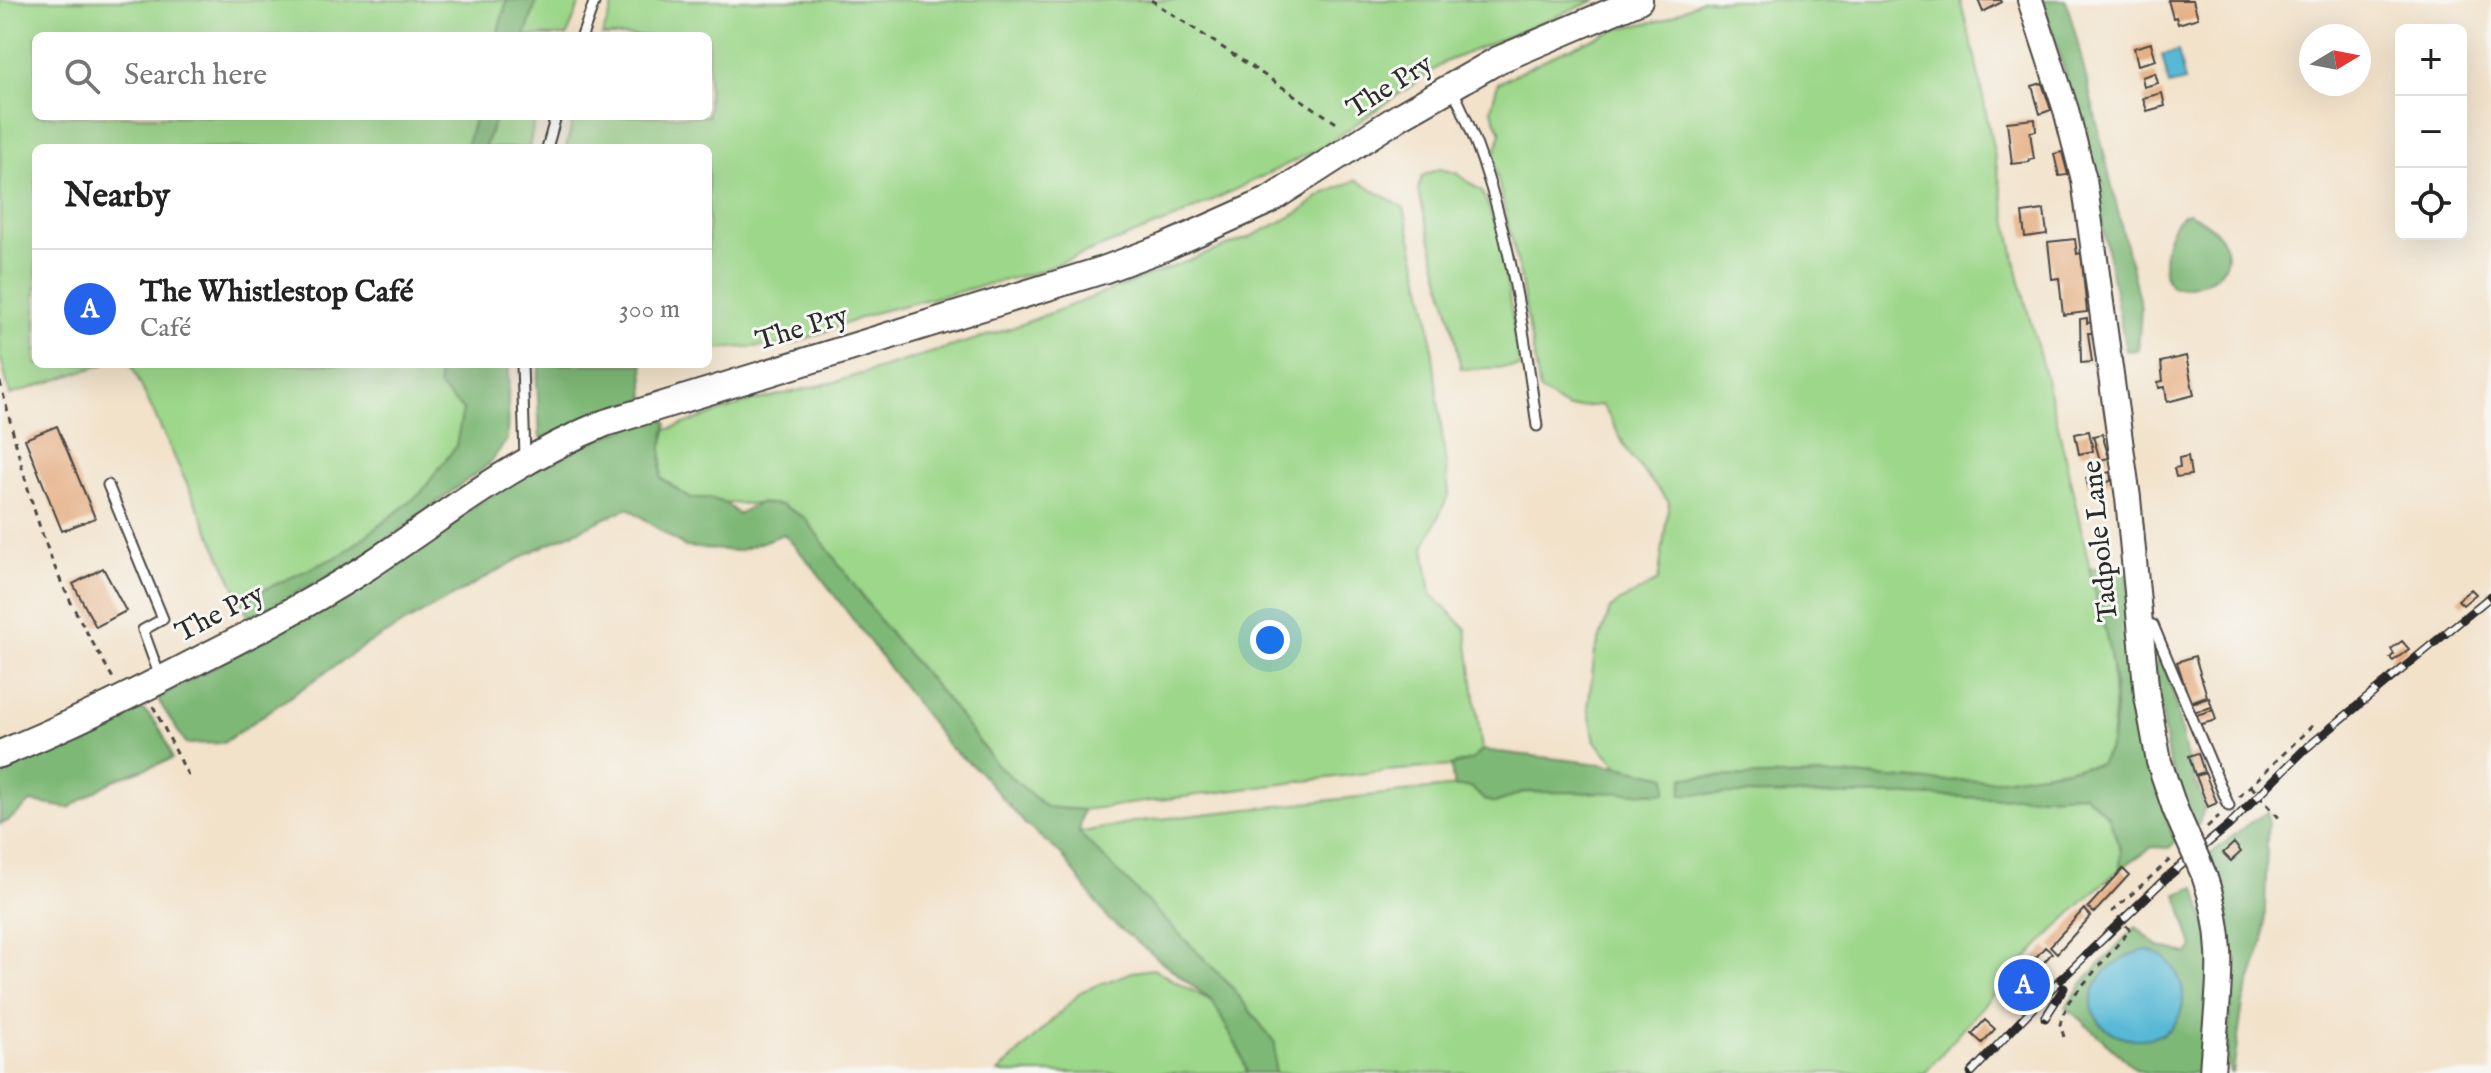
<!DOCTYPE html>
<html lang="en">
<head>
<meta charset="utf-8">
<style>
  body { margin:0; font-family:"IM FELL English",serif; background:#f2f2f2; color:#222 }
  .controls { position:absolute; right:24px; top:24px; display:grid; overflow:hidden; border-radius:12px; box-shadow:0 8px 32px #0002 }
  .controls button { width:72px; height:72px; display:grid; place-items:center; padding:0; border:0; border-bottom:2px solid #e0e0e0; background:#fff; color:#222; font:40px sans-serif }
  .compass { position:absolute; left:2299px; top:24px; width:72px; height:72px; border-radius:50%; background:#fff; box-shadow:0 8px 32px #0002; rotate:80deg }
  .you { position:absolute; left:1270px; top:640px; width:28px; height:28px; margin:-20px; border:6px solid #fff; border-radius:50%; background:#1a73e8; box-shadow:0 0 0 12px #1a73e833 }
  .badge { display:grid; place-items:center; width:52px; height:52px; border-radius:50%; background:#2563eb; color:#fff; font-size:26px; font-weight:700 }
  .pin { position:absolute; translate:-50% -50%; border:4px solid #fff; box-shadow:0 2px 8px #0006 }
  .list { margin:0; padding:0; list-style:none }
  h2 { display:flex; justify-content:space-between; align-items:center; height:104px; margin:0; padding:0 32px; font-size:34px }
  h2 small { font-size:26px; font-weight:400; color:#767676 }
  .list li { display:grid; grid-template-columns:52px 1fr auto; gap:24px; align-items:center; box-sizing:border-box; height:120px; padding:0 32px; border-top:2px solid #e0e0e0 }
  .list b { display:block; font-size:30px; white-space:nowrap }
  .list p { margin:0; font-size:26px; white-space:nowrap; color:#767676 }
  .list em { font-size:26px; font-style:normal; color:#767676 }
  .icon { flex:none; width:44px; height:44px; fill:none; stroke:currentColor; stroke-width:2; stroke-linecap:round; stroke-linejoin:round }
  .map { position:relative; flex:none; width:2491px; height:1073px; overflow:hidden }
  .search { position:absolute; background:#fff; box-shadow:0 8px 32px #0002; left:32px; top:32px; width:680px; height:88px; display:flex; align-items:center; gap:20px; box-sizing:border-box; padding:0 28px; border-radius:12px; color:#767676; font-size:30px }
  .panel { position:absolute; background:#fff; box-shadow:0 8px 32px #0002; left:32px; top:144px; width:680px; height:224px; border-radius:12px }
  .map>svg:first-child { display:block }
</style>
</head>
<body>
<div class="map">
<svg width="2491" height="1073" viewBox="0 0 2491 1073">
  <rect width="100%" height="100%" fill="#f6f6f2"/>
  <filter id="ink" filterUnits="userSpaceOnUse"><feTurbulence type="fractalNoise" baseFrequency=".0125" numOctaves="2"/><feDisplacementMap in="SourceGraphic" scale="16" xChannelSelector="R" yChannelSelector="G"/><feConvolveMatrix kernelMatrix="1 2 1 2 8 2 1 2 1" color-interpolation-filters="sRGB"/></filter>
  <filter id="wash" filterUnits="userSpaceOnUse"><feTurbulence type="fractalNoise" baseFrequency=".006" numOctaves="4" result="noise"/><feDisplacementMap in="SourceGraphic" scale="32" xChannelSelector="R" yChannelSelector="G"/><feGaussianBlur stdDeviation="1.8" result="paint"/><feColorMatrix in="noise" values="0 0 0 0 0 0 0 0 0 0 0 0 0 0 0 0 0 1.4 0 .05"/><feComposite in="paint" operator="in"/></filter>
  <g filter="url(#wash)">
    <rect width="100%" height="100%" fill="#f2e2ca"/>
    <path fill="#9dd78a" stroke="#64815a" stroke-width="2" d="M0,0H507L497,36H36V116H475L466,148H36V364H105L10,395L0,355Z
      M537,0H581L567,36H525Z
      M615,0H1596L1445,62L1323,147L1176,218L1037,272L873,313L790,345L708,349V148H566L574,116H708V36H602Z
      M1702,0H1960L1975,57L2018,274L2057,421L2097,600L2111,651L2114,708L2111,744L2100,764L1996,780L1929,781L1853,775L1684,777L1681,793L1907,795L1991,798L2084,794L2109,817L2121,851L2120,869C2049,929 1985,1002 1925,1073H1275V1043L1230,985L1078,833L1133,822L1448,787H1471L1484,800L1495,803L1523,792L1580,791L1667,777L1618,766L1595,741L1588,707L1595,652L1610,610L1620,601L1658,581L1669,502C1654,484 1636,466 1624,445C1617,431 1611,418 1602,405L1568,408L1540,391L1519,270L1493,159L1501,133L1491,109L1498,83L1560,52L1620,28L1664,20Z
      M496,116H535L529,148H484Z
      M1439,169L1456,173L1482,192L1499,233L1520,367L1461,369L1454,332L1418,190L1422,176Z
      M1356,180L1404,208L1428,312L1449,494L1424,547L1431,594L1466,629L1482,750L1473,759L1451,766L1374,772L1083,810L1046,808L996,764L947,700L887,630L805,518L782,505L725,503L708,498H690L661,478L662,446L666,430L749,402L835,382L1006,330L1248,238L1300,212L1321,195Z
      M131,364H438L439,387L463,410L456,446L420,494L341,555L241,600Z
      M1153,969L1213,1002L1241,1054L1247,1073H998L1082,991L1132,972Z"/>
    <path fill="#7eb876" stroke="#547250" stroke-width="2" fill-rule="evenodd" d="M507,0H537L525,36H497Z
      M2043,0H2066L2077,40L2141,308L2138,350L2126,351L2090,157Z
      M475,116H496L484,148H466Z
      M2188,213C2244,237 2240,287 2172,287C2156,272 2166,219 2188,213Z
      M438,364H509L507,440L489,464L357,561L249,618L241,600L341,555L420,494L456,446L463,410L439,387Z
      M541,364H643L645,404L540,438L537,379Z
      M660,415L667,423L662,446L661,478L689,498H708L725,503L738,514L759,503L782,505L805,518L887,630L947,700L996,764L1046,807L1083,810L1079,833L1230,985L1275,1043V1073H1247L1241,1054L1213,1002L1109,920L1061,854L1025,824L979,771L949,747L814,568L784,534L738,551L685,547L628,508L535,550L364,646L223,743L186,744L157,698L265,639L548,459Z
      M2125,564L2166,817L2175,842L2169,848L2152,847L2120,869L2121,851L2109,817L2084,794L1991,798L1907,795L1681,794L1684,777L1853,775L1929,781L1996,780L2100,764C2104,758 2110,750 2111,742C2125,688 2102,621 2089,569Z
      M2159,658C2177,691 2177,719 2186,754C2191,772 2199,790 2205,807L2198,825L2191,826L2168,758L2155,666Z
      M136,706C156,716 167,739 172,759L114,780L69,808L31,802L8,821L0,824V766L87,731Z
      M1482,750L1618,766L1667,777L1666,793L1523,792L1495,803L1484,800L1471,787H1454L1451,766L1473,759Z
      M2268,812L2264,941L2243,1003L2233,1073H2231L2227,1062L2232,948L2226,905L2208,856L2249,823Z
      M2196,887L2210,943L2214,984L2201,1073H2147L2137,1070L2066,1007L2085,980L2136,927L2159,947L2188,954L2193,947L2177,894ZM2128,955L2183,999C2181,1016 2177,1025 2162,1035L2110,968Z"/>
    <path fill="#58b9d6" stroke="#427280" stroke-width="2" d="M2178,51L2185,81L2169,85L2162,55Z
      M2147,950C2193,960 2201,1041 2135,1039C2124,1038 2109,1033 2101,1024C2073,992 2115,954 2147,950Z"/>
    <g id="blocks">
      <path fill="#e5ab7e" d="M1978,0H2001L2002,2L1983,12Z
        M2168,0H2193L2198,18L2178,24L2176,17L2173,18Z
        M2151,43L2156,60L2138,65L2134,48Z
        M2155,73L2158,83L2144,87L2142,77Z
        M2042,83L2051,110L2040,114L2032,86Z
        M2162,93L2165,106L2147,111L2143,98Z
        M2035,119L2036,131L2030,132L2034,159L2029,160V162L2012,164L2007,122Z
        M2062,152L2068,175L2059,176L2054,154Z
        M2044,210L2047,234L2025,237L2022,213Z
        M2075,239L2077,254L2081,253L2087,312L2063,315L2059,278L2052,279L2048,242Z
        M2087,318V323L2092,322L2093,333H2088L2092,362L2081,363L2080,319Z
        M2186,356L2194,395L2167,402L2165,387L2159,388L2158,382L2163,381L2161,362Z
        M57,426L95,518L62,531L25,439Z
        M2089,431L2093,451L2079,454L2075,434Z
        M2102,434L2109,458L2100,460L2093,436Z
        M2188,456L2191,475L2176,477L2174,468L2180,467L2179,458Z
        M2110,472L2111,481L2088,486L2086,478Z
        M103,568L126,611L96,627L73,584Z
        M2471,589L2476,594L2463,605L2458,600Z
        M2402,641L2409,649L2393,661L2390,658L2394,654L2391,649Z
        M2195,656L2207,696L2190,702L2177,662Z
        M2209,698L2212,707L2193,712L2191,703Z
        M2213,710L2216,720L2198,725L2196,715Z
        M2198,753L2204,772L2195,775L2189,756Z
        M2205,773L2217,803L2208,807L2196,776Z
        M2234,843L2241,852L2231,861L2223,853Z
        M2123,869L2129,875L2094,913L2088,907Z
        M2084,909L2091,916L2057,953L2050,946Z
        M2045,947L2052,953L2037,970L2030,964Z
        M2028,972L2035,979L2020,993L2013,986Z
        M1985,1020L1995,1029L1982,1043L1972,1034Z"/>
    </g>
  </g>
  <g filter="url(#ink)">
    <use href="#blocks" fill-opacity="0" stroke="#494643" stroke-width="2"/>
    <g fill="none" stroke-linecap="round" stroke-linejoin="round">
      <g stroke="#494643" stroke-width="13">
        <path id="service" d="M582,36L595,0
          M1453,90C1505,196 1521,310 1537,426
          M547,148L556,116
          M522,364L525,457
          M108,485L163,619L143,630L160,677
          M2142,622L2153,625L2229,806"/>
      </g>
      <g stroke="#494643" stroke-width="28">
        <path id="tertiary" d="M2030,0L2066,110L2084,180L2128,498L2147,696L2159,762L2175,809
          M2204,875C2230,948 2216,999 2212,1073"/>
      </g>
      <g stroke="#494643" stroke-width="30">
        <path id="secondary" d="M0,754C69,726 136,693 203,658C259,630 314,601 367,567C449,513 512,461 605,423L1103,270L1165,247L1268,201L1402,115L1498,60L1639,0"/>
      </g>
      <path stroke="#494643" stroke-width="3" stroke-dasharray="6 6" stroke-linecap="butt" d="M1151,0L1341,126
        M0,382C16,442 29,503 52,560C68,602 92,641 114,680
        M153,706L191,781
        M2251,786L2280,819
        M2239,797L2314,724
        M2207,827L2219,816
        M2064,1037L2060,1024L2069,1001L2130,930L2113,911L2174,856"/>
      <use href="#service" stroke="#fff" stroke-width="9"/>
      <use href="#tertiary" stroke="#fff" stroke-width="24"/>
      <use href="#secondary" stroke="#fff" stroke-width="26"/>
      <g stroke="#2b2b2b" stroke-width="9">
        <path id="rail" d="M2045,1018L2064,988
          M1971,1073L2051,989L2166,878L2228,826L2304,750L2491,596"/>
      </g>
      <use href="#rail" stroke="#f6f6f2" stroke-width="6" stroke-dasharray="18" stroke-linecap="butt"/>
      <g stroke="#494643" stroke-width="28" stroke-linecap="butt">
        <path id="tertiary-bridge" d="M2175,809L2204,875"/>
      </g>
      <use href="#tertiary-bridge" stroke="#fff" stroke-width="24"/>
    </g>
  </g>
  <g text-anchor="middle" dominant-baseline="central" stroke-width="6" stroke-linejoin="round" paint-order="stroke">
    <g font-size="28" fill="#2b2b2b" stroke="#f6f6f2">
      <text transform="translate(1390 87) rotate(-32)">The Pry</text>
      <text transform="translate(802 329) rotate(-17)">The Pry</text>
      <text transform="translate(2101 541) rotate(-96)">Tadpole Lane</text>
      <text transform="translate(220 614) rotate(-27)">The Pry</text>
    </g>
  </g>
</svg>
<div class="controls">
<button>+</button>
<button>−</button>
<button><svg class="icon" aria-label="locate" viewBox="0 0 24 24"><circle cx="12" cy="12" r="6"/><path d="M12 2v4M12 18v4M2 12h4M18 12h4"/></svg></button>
</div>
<svg class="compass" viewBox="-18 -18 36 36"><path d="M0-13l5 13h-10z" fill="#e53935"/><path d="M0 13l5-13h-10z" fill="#767676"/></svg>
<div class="you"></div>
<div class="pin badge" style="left:2024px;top:985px">A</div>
<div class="search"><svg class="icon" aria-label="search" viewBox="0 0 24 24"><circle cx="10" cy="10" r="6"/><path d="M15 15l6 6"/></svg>Search here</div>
<section class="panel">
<h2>Nearby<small></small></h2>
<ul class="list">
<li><span class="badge">A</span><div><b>The Whistlestop Café</b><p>Café</p></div><em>300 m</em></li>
</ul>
</section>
</div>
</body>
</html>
